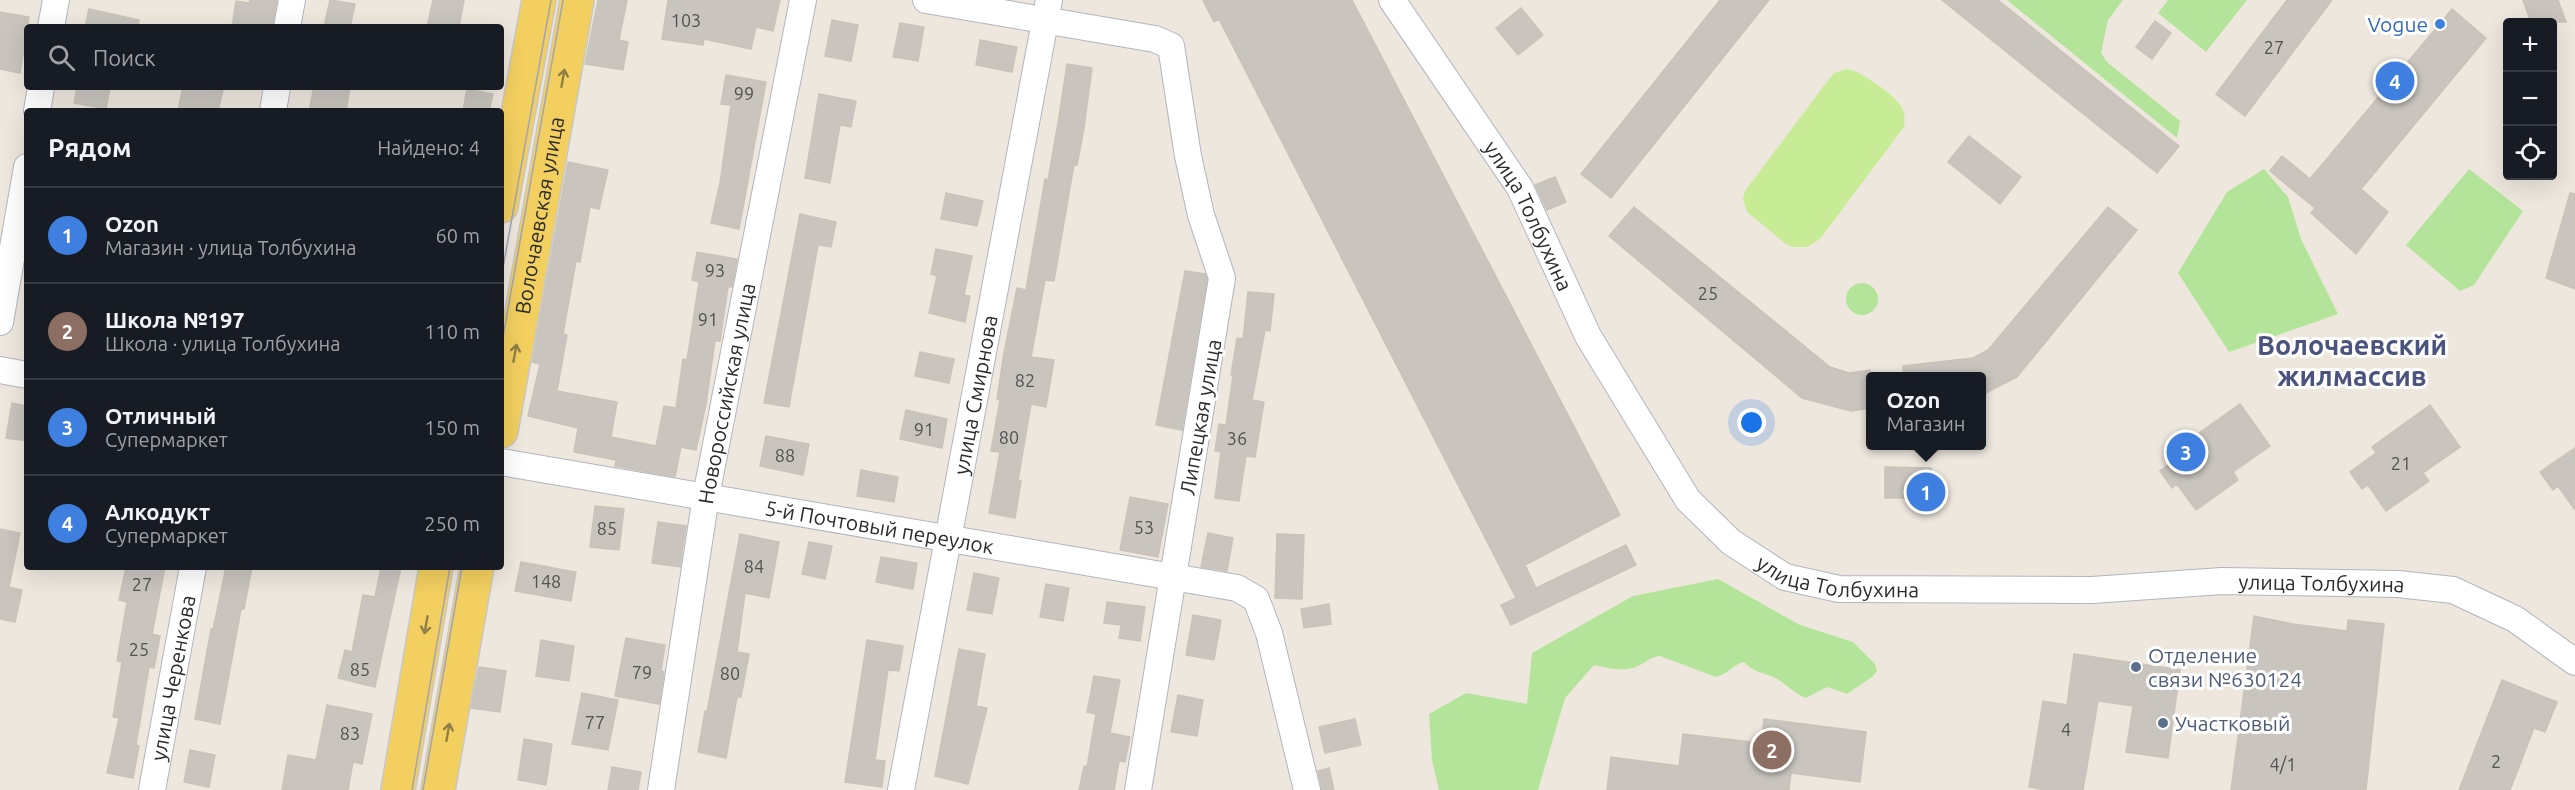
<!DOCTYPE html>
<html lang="ru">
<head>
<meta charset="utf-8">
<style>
  body { margin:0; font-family:Ubuntu,sans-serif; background:#20242c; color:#f1f3f6 }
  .controls { position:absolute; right:18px; top:18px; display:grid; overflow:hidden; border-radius:6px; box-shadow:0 6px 24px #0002 }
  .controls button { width:54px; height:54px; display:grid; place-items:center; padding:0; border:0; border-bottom:2px solid #363941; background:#171b24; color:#f1f3f6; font:30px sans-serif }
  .you { position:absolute; left:1752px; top:423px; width:21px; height:21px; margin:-15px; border:4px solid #fff; border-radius:50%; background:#1a73e8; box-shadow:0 0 0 9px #1a73e833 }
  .badge { display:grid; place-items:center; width:39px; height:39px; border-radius:50%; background:#3d62fc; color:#fff; font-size:20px; font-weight:700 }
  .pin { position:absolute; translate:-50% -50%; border:3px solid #fff; box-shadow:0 2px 6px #0006 }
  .popup { position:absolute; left:1866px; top:372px; width:120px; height:78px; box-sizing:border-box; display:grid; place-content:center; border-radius:6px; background:#171b24; filter:drop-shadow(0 2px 4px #0005); font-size:20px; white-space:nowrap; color:#9ea1a6 }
  .popup b { font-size:22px; color:#f1f3f6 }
  .popup::after { content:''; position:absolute; left:50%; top:100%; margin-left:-12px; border:12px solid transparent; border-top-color:#171b24 }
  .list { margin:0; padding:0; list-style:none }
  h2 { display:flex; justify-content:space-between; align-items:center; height:78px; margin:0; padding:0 24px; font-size:26px }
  h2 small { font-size:20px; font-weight:400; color:#9ea1a6 }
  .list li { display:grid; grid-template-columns:39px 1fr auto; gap:18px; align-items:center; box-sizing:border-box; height:96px; padding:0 24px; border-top:2px solid #363941 }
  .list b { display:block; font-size:22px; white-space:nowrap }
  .list p { margin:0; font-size:20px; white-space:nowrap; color:#9ea1a6 }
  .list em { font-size:20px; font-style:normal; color:#9ea1a6 }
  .icon { flex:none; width:33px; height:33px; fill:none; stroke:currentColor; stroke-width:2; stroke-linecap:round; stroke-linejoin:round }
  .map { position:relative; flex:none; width:2575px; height:790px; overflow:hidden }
  .search { position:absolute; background:#171b24; box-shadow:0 6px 24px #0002; left:24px; top:24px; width:480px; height:66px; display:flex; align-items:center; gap:15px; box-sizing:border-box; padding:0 21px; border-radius:6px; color:#9ea1a6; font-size:22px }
  .panel { position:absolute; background:#171b24; box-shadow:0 6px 24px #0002; left:24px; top:108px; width:480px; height:462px; border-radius:6px }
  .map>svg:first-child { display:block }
</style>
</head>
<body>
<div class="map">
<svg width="2575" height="790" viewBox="0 0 2575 790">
  <rect width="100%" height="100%" fill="#eee7de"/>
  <path fill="#b4e49a" d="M2007,0H2123L2108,20L2101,53L2107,62L2180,121L2177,138Z
    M2168,0H2247L2206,52L2158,13Z
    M2264,169L2288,197L2301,239L2338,314L2229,352L2178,273L2227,192Z
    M2469,169L2523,211L2474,285L2460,291L2406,245Z
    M1846 299a16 16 0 1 1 32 0a16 16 0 1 1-32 0Z
    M1718,579L1800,625L1853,642L1875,664L1877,671L1872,677L1847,694L1827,687L1806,698C1793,693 1785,682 1773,677C1762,672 1753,672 1744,662C1734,664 1728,674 1716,677L1660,656C1650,657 1647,662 1638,666C1624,673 1608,668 1594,665L1565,698L1538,790H1439L1432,760L1429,714L1466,693L1527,704L1532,653L1633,596Z"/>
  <path fill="#c8ec96" d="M1848,69C1862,72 1895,95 1902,108C1905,114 1905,120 1904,127L1820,239L1807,247H1793L1786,244L1747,212L1743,199L1745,191L1829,79L1834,73Z"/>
  <path fill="#c9c4be" stroke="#c9c3b8" stroke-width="1.5" d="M250,0H277L272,27H232L236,1L249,3Z
    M330,0L355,4L350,27H324Z
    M433,0H464L459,27H427Z
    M598,0H627L619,40L628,42L623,70L585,64Z
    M668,0H780L773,31L756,27L751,49L704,39L703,45L662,39Z
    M1203,0H1352L1620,515L1525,565L1536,588L1626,545L1636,565L1511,625L1501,605L1516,598L1219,19L1214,22Z
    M1720,0H1769L1611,198L1581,174Z
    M1942,0H1998L2179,146L2157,173Z
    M2287,0H2332L2245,116L2216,94Z
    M2523,0H2558L2566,22H2531Z
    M1521,8L1543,35L1518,55L1496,28Z
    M89,9L139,20L138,27H85Z
    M2452,9L2486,38L2361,189L2388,212L2356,254L2311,213L2315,208L2270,171L2282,156L2310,179Z
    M0,12L29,17L20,73L0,69Z
    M832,20L858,25L851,61L825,56Z
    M2155,21L2171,33L2152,59L2136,47Z
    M900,23L924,27L918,61L893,57Z
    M980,40L1017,47L1012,72L976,65Z
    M1067,64L1092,68L1084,128L1077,165L1074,164L1054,281L1045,280L1031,357L1054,360L1046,407L1031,404L1018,481H1021L1015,518L989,513L1000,452L991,451L1000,400L997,399L1004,353L1017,288L1026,290L1045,179L1048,180L1059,117Z
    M726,75L766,82L739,229L711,223L720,183L731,105L721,104Z
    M77,87H110L106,109L74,103Z
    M183,87L223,90L218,111H178Z
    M314,87H350L346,111H309Z
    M467,89L493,94L489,111H463Z
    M819,94L856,101L851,127L840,125L830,183L805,178Z
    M1969,136L2021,177L2000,204L1948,162Z
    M568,162L608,170L599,209L590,207L580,262L576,261L563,334L567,335L557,391L617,402L611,437L656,446L664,406L676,408L683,359L687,360L699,282L692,280L697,252L737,259L732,287H728L720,341H715L706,404L696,450L681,447L675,477L615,466L616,460L574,452L578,428L528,416L540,364L532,362Z
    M1555,177L1566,202L1547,210L1535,185Z
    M946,193L983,201L977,226L941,219Z
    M2570,193L2575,194V289L2546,278Z
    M1634,207L1830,367L1849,373L1870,370V408L1851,411L1802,398L1609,236Z
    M2108,207L2137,230L2017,377L1982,395V376H1904L1903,366L1973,358L1988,350Z
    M800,214L836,222L831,247L818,245L789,407L764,403Z
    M936,249L972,256L964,295L970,296L965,322L929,313L937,276L931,274Z
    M1185,271L1205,274L1207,279L1182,430L1156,425Z
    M1248,292L1274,294L1270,331L1265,330L1252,400L1264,402L1255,457L1246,456L1239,501L1215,498L1221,452L1215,451L1219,424L1226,425L1233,375H1231L1237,338L1243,339Z
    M920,352L954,359L949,383L915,376Z
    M12,403L27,406V441L6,438Z
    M2240,404L2270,446L2233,472L2238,480L2196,510L2177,484L2172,488L2160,471L2186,452L2181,446Z
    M2430,405L2460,447L2423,473L2429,481L2386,511L2368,485L2362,489L2350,472L2376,453L2372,447Z
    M906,410L947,419L942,448L900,439Z
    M766,436L809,444L803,475L760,466Z
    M2575,448V510L2558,486L2553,490L2540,472Z
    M1885,467L1931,468V498H1885Z
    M861,470L898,477L894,502L857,496Z
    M1130,497L1168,504L1158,557L1120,550Z
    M595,506L624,509L619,550L590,547Z
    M658,522L686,526L680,567L652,563Z
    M0,529L20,533L9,587L22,590L15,622L0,619Z
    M1208,533L1233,538L1227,571L1201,567Z
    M740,534L779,542L769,598L745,593L737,652L749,654L741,697H737L726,758L698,752L705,711L707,712Z
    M1277,534L1304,535L1302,599L1275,598Z
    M809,542L832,546L825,579L802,574Z
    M881,557L917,563L913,589L876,582Z
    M521,562L576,572L571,601L515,591Z
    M126,567H165L152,634L160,636L154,668L149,667L136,745L139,746L133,778L107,773L119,718L113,717L122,662L117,661L127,602L119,600Z
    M226,567H252L244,609H241L220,724L195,719L211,629L213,630Z
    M381,567H401L375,687L338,678L345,650L352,652L363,595L375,597Z
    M974,573L999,578L992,614L967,610Z
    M1046,584L1069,588L1063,621L1040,617Z
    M1107,602L1145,607L1140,641L1119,638L1121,625L1104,623Z
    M1329,604L1331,624L1304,628L1301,609Z
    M1193,615L1221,620L1214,660L1186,655Z
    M2254,616L2293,624L2347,631L2348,620L2384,624L2366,790H2231Z
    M626,638L665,645L661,671L664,672L659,704L615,696Z
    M541,640L574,646L569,681L536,676Z
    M867,640L903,646L899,671L888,670L875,760L885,761L882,787L845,782Z
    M959,649L985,654L976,706L987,708L968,784L935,776Z
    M2074,654L2180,670L2168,758L2126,752L2133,706L2098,701L2083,790H2045L2029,787L2043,701L2067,705Z
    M479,667L506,671L500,712L471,708Z
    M1094,676L1120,680L1110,733L1130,737L1125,762L1119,761L1114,790H1079L1084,766L1087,767L1096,714L1087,712Z
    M2502,680L2557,702L2545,732L2534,728L2510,790H2459Z
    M582,693L618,700L608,750L572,744Z
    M1178,695L1203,700L1197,736L1171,732Z
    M327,705L372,714L362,764L353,762L348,790H282L288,755L316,760Z
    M1355,719L1361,745L1325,753L1319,727Z
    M1764,719L1866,732L1860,782L1791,773L1789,790H1607L1611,757L1679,766L1683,734L1761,743Z
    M524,739L552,744L546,785L518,780Z
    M190,750L215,755L209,787L184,782Z
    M612,767L641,772L638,790H608Z
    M1329,768L1334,790H1322L1318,771Z"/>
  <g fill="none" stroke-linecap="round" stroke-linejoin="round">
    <g stroke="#b2b5bf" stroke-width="28">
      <g id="minor">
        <path d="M926,0L1155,39L1171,46L1188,156L1201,215L1222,278L1138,790"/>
        <path id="s1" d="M1392,0L1520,188L1588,336L1688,500L1731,542L1785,577L1839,589L2092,590L2222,581L2398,584L2453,590L2515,619L2575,662"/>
        <path d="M51,27L56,0"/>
        <path d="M287,27L292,0"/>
        <path d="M37,111L41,87"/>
        <path d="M273,111L277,87"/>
        <path d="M0,322L27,167"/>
        <path d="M0,370L27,375"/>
        <path id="s2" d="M501,462L1237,588L1256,599L1269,633L1307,790"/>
        <path id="s3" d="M152,790L193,567"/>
        <path id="s4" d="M661,790L706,496L803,0"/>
        <path id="s5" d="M901,790L1049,0"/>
      </g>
    </g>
    <g stroke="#c8c8c8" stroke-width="36">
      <g id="major">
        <path d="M501,206L539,0"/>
        <path id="s6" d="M501,431L577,0"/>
        <path d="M398,790L436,567"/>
        <path d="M438,790L477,567"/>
      </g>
    </g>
    <use href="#minor" stroke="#fff" stroke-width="26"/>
    <use href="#major" stroke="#f2cf5f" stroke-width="33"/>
    <path stroke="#a1a4b6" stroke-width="1.5" d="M501,279L551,0
      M501,348L563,0
      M412,790L450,567
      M423,790L462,567"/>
  </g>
  <defs><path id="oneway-shaft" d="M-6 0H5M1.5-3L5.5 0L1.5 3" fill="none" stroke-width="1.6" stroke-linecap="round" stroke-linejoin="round" transform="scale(1.5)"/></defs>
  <g stroke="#8f7e46">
    <use href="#oneway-shaft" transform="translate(563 78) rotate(-80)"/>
    <use href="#oneway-shaft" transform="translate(515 353) rotate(-80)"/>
    <use href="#oneway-shaft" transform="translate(426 625) rotate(100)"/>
    <use href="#oneway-shaft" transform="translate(448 732) rotate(-80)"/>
  </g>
  <circle fill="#3f7fe0" stroke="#fff" stroke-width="2" cx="2440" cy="24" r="6"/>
  <g fill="#5c6f8a" stroke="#fff" stroke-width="2">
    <circle cx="2136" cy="667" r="6"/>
    <circle cx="2163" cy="723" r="6"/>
  </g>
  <g text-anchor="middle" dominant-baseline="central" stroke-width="6" stroke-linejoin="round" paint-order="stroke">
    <g font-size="18" fill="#535250">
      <text x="686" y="20">103</text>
      <text x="2274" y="47">27</text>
      <text x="744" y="93">99</text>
      <text x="715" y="270">93</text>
      <text x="1708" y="293">25</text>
      <text x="708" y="319">91</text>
      <text x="1025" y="380">82</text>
      <text x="924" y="429">91</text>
      <text x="1009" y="437">80</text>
      <text x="1237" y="438">36</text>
      <text x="785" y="455">88</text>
      <text x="2401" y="463">21</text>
      <text x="1144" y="527">53</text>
      <text x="607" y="528">85</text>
      <text x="754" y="566">84</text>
      <text x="546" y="581">148</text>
      <text x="142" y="584">27</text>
      <text x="139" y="649">25</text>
      <text x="360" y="669">85</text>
      <text x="642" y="672">79</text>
      <text x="730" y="673">80</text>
      <text x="595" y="722">77</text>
      <text x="2066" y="729">4</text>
      <text x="350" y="733">83</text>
      <text x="2496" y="761">2</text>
      <text x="2283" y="764">4/1</text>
    </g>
    <g font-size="21" fill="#366cbe" stroke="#fff" text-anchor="end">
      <text x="2428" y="24">Vogue</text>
    </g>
    <g font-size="21" fill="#2c2c2c" stroke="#fff">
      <text stroke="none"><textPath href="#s6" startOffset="219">Волочаевская улица</textPath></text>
      <text stroke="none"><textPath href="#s1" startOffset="256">улица Толбухина</textPath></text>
      <text stroke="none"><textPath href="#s4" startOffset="402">Новороссийская улица</textPath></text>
      <text stroke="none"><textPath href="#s5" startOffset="402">улица Смирнова</textPath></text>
      <text transform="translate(1200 417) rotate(-80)">Липецкая улица</text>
      <text stroke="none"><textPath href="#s2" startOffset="384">5-й Почтовый переулок</textPath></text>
      <text stroke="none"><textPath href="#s1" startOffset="759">улица Толбухина</textPath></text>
      <text stroke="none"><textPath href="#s1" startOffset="1245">улица Толбухина</textPath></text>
      <text stroke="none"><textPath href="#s3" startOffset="114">улица Черенкова</textPath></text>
    </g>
    <g font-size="21" fill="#4e5e75" stroke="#fff" text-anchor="start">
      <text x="2148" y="655">Отделение<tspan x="2148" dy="24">связи №630124</tspan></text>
      <text x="2175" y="723">Участковый</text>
    </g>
    <g font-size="27" font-weight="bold" fill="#4b547e" stroke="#fff">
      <text x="2352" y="345">Волочаевский<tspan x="2352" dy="31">жилмассив</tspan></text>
    </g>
  </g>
</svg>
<div class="controls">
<button>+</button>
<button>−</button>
<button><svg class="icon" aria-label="locate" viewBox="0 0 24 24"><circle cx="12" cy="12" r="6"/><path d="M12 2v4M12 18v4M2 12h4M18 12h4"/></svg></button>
</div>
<div class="you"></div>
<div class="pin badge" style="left:1926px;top:492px;background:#3f7fe0">1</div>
<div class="popup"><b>Ozon</b>Магазин</div>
<div class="pin badge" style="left:1772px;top:750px;background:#8d6e63">2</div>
<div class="pin badge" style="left:2186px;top:452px;background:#3f7fe0">3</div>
<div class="pin badge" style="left:2395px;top:81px;background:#3f7fe0">4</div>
<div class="search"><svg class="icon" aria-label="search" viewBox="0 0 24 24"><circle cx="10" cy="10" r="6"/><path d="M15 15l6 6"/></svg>Поиск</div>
<section class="panel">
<h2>Рядом<small>Найдено: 4</small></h2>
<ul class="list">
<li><span class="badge" style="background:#3f7fe0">1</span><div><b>Ozon</b><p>Магазин · улица Толбухина</p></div><em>60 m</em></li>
<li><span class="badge" style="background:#8d6e63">2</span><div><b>Школа №197</b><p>Школа · улица Толбухина</p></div><em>110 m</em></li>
<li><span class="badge" style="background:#3f7fe0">3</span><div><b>Отличный</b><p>Супермаркет</p></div><em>150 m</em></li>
<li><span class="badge" style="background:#3f7fe0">4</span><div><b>Алкодукт</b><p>Супермаркет</p></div><em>250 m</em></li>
</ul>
</section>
</div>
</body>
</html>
